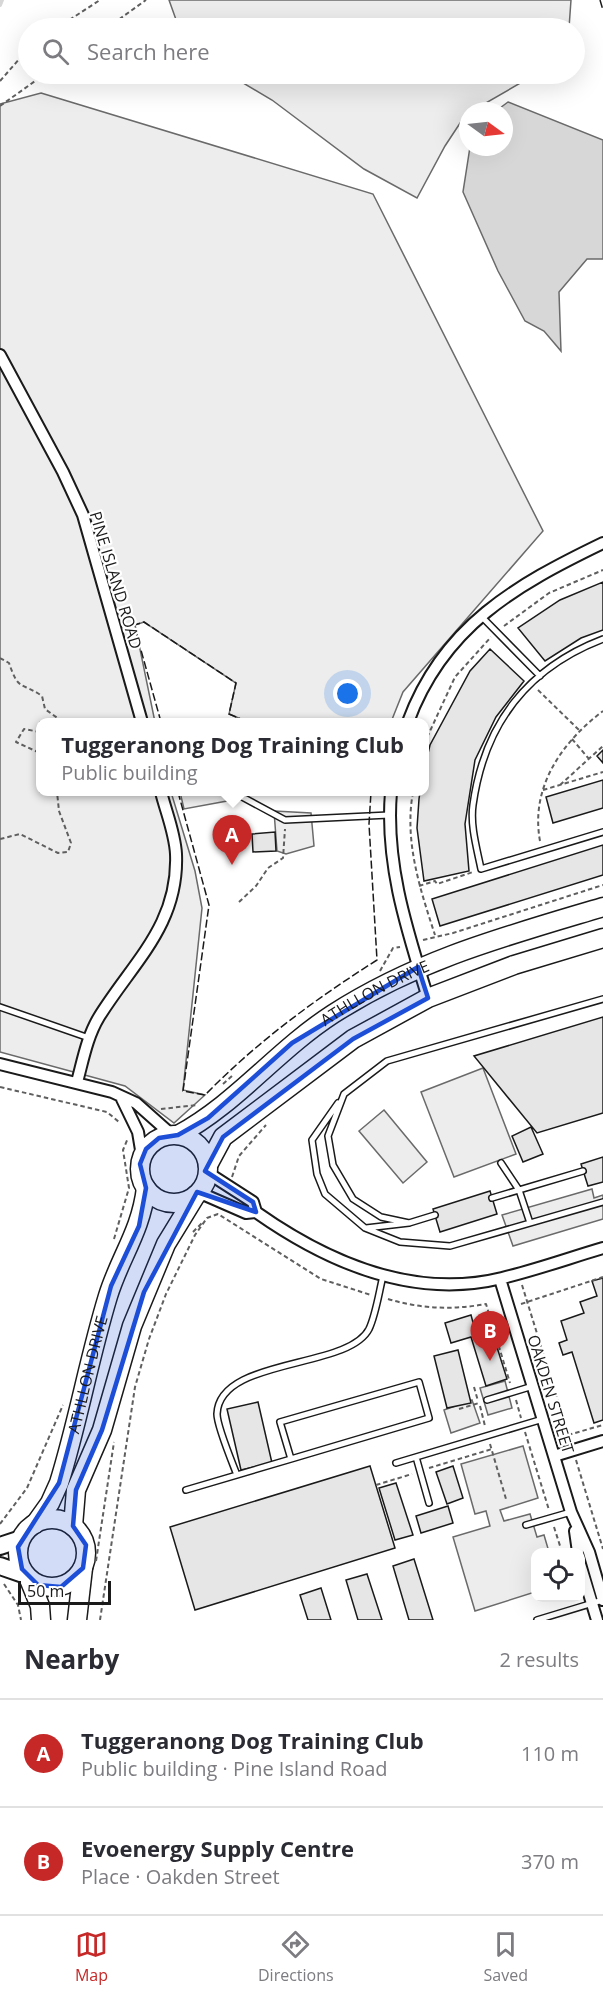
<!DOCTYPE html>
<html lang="en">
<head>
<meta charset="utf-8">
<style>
  body { margin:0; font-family:"Open Sans",sans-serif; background:#f2f2f3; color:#2b2b33 }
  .controls { position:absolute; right:18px; bottom:18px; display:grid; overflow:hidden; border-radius:12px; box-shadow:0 6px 24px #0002 }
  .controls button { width:54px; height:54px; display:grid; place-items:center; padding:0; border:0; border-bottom:2px solid #e1e1e2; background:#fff; color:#2b2b33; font:30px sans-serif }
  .compass { position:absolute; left:459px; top:102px; width:54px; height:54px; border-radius:50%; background:#fff; box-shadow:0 6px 24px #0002; rotate:105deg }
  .scale { position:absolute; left:18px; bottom:15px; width:93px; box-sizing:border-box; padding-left:6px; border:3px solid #1a1a1a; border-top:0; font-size:16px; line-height:21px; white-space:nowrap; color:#1a1a1a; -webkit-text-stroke:4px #fff; paint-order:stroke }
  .you { position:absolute; left:348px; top:694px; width:21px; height:21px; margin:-15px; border:4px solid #fff; border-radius:50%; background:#1a73e8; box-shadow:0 0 0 9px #1a73e833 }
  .badge { display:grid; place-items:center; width:39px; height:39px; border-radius:50%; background:#c62828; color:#fff; font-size:20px; font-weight:700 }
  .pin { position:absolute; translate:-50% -50px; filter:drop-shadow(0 2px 3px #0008) }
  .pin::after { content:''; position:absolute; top:32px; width:21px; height:18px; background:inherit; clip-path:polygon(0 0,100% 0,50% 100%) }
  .popup { position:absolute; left:36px; top:718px; width:393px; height:78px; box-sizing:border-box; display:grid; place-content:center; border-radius:12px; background:#fff; filter:drop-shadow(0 2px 4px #0005); font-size:20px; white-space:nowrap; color:#7c7c81 }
  .popup b { font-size:22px; color:#2b2b33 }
  .popup::after { content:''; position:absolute; left:50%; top:100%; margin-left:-12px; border:12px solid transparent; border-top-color:#fff }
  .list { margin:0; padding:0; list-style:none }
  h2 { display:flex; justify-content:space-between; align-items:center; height:78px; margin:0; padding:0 24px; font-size:26px }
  h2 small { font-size:20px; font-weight:400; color:#7c7c81 }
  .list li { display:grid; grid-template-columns:39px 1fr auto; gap:18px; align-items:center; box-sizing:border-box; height:108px; padding:0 24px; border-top:2px solid #e1e1e2 }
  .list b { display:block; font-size:22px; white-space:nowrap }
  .list p { margin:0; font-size:20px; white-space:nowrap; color:#7c7c81 }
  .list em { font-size:20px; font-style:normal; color:#7c7c81 }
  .icon { flex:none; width:33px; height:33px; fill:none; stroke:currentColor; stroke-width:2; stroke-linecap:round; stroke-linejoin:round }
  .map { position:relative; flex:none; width:603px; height:1620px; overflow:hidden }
  .search { position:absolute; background:#fff; box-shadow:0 6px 24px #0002; left:18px; right:18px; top:18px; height:66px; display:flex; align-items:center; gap:15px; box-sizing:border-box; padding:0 21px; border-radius:33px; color:#7c7c81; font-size:22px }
  .sheet { height:294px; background:#fff }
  nav { display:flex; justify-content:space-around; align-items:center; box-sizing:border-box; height:84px; border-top:2px solid #e1e1e2; background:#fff; font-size:16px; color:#7c7c81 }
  nav a { display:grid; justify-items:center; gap:3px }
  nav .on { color:#c62828 }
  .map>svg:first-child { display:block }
</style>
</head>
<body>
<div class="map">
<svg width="603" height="1620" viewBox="0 0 603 1620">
  <rect width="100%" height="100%" fill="#fff"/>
  <path fill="#ededed" stroke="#6a6a6a" stroke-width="1.5" d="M169,0H571L569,28H179Z
    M228,74H536L472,111H468L445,146L417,198L364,169L272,100Z
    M41,93L373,194L543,531L403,692L391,722H248L229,714L236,683L144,622L135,625L155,722H40V792H171L195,871L202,908L183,1090L205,1095L174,1123L125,1086L0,1052V104Z
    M180,792H233L227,801L184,809Z
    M274,811L311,813L314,846L286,854L277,851Z
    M483,1068L516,1154L454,1177L421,1092Z
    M384,1110L427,1162L403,1183L359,1131Z
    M592,1189L594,1198L603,1195V1219L513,1246L502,1215Z
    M505,1381L512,1408L488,1415L480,1388Z
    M472,1400L480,1423L451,1433L444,1410Z
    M523,1446L538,1498L500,1510L504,1521L530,1514L537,1537L544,1535L549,1552H536L535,1592L475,1611L453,1537L490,1526L486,1511L475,1514L461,1464Z"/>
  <path fill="#d7d7d7" stroke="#6a6a6a" stroke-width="1.5" d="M508,102L603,140V259H587L559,292L561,351L544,331L525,321L498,271L463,192L470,147H504V111H496Z"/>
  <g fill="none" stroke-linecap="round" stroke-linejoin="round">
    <path stroke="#d7d7d7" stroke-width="4" d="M0,5L2,0"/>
  </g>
  <path fill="#e6e6e6" stroke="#1a1a1a" stroke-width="1.5" d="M603,582V630L581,638L545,661L518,628L560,600Z
    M490,649L524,681L496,717L475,760L465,824L469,871L424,881L417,828L419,799L420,792H424V770L430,745L470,671Z
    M603,750V763L597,756Z
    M603,780V808L553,823L546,797Z
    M275,832L276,851L253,852L252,834Z
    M603,845V875L440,926L432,899Z
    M603,1017V1113L537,1133L474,1056Z
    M531,1127L543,1154L523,1162L512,1136Z
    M603,1157V1182L588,1186L581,1164Z
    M490,1191L497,1214L440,1232L433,1209Z
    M603,1278V1420L594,1423L572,1352L563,1355L559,1343L567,1340L561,1321L584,1313L580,1302L597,1296L592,1281Z
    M471,1315L475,1330L490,1325L507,1379L486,1386L471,1337L451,1343L445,1323Z
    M458,1350L471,1403L447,1408L434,1356Z
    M258,1402L272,1463L241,1470L227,1409Z
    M370,1466L395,1548L195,1610L170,1527Z
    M453,1466L463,1498L447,1504L436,1472Z
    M396,1483L413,1535L395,1540L379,1488Z
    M448,1506L453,1523L421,1533L416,1516Z
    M414,1559L433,1620H409L393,1566Z
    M367,1574L382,1620H358L346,1580Z
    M321,1588L331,1620H308L300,1595Z"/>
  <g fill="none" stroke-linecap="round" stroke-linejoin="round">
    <g stroke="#1a1a1a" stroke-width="8">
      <path id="lane" d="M481,616L540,676
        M603,639C527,668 484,725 473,805C470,825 477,849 481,869L603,832
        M233,792L285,820L389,815
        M0,1007L89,1038
        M338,1103L312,1140L317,1174L325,1194L365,1228L400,1242L450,1246L603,1202
        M501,1163L519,1190L530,1223
        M492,1198L583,1171
        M409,1223L381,1217L353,1199L333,1165L328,1136L344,1094L387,1061L603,999
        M366,1228L409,1223L435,1215
        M419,1382L429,1418L291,1459L280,1422Z
        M487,1400L533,1386
        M416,1457L429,1503
        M396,1463L543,1419
        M237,1475C232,1462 217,1426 217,1414C219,1357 348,1370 369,1329C376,1314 379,1292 383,1276
        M186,1490L291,1459
        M526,1525L571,1512
        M537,1620L603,1600"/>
    </g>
    <g stroke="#1a1a1a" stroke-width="14">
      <path id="street" d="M0,355L63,472L83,515L142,722
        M408,722C443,626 516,585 603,543
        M391,792C385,864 407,930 428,998
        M0,1064L112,1092L136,1103L172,1135
        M77,1082C83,1060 87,1037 99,1017C133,962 179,925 176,854C175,833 166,812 161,792
        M122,1099L138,1132L142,1156
        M208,1173L253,1202L256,1212
        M198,1192L246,1213L256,1212C327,1262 413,1300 502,1278C536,1270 569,1258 603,1248
        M500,1279L571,1512L589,1552L603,1600
        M554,1456L603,1441
        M575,1531L578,1552
        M580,1564L597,1620"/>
    </g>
    <g stroke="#1a1a1a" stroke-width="20">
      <path id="secondary" d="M0,1546L21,1539
        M0,1566L26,1575"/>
    </g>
    <g stroke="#1a1a1a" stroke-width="21">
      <g id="primary">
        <circle cx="174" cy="1169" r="34"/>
        <path id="s1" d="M178,1135C236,1104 276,1051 333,1014C419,959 506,936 603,907"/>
        <path d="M208,1165L223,1137L353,1039L428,998L514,965L603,938"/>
        <circle cx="52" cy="1553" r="34"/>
        <path id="s2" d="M35,1524L50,1503L59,1483C78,1422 89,1358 108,1296C120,1257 141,1231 146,1188"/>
        <path d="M73,1526L76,1490L102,1430L132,1326L166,1244L196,1195"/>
        <path d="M29,1579L40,1606L41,1620"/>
        <path d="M77,1620L83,1568"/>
      </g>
    </g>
    <path stroke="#5f5f5f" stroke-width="2" stroke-dasharray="4.5 3" stroke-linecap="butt" d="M57,28L100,0
      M107,28L146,0
      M0,81L28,49
      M0,106L45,74
      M504,626L549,593L603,570
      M0,658L9,663C19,692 20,681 42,696L45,709L63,722
      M538,690L579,730
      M40,732L24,729L16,742L40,753
      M572,739L589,759
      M424,744L455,677L491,637
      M560,785L603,746
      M543,790L603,772
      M413,792C404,841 420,889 435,935
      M0,839L20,834L58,853L68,852L71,843L59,811L57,792
      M540,841C530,787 562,742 603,711
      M419,886L435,881L437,884L473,872
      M239,902L256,886L268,868L283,858L285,829
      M423,940L453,933L603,885
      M380,971L393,948L400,947
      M223,1084L232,1076
      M0,1087L107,1112L119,1122
      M161,1109L197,1105
      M232,1177L239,1156L266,1125
      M193,1232L202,1223
      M114,1239L129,1188L123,1150L128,1138
      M522,1285L570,1440
      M388,1299C421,1309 453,1310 486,1304L510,1383
      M521,1304L603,1277
      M474,1387L478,1401
      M516,1400L521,1418
      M480,1406L485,1426
      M459,1409L479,1403
      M525,1432L549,1510
      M568,1435L603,1425
      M490,1444L506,1499
      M576,1460L603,1549
      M429,1468L492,1449
      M376,1485L412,1474
      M0,1524L27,1488L63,1405
      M554,1527L562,1552
      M96,1561L114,1442
      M4,1584L18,1605L21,1620
      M100,1620L135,1387L149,1339L166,1294L195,1235L207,1218L218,1214L321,1279L371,1295"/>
    <use href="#lane" stroke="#fff" stroke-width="5"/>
    <use href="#street" stroke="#fff" stroke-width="10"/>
    <use href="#secondary" stroke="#fff" stroke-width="16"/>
    <use href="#primary" stroke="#fff" stroke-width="18"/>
    <path stroke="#1a1a1a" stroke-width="1.5" stroke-dasharray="8 3" stroke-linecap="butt" d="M600,0L603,10
      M161,722L134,625L144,622L236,683L229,714L248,722
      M178,792L209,905L183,1091L205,1095C257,1042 314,1000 377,960L369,824L371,792"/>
  </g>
  <path fill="#1d4ed8" fill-opacity="0.2" stroke="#1d4ed8" stroke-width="4.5" stroke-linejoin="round" d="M418,967L428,998L353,1039L223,1137L205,1171L253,1202L256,1212L197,1192L144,1292L102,1430L76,1490L73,1526L86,1545L83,1568L61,1587L38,1585L22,1569L18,1547L59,1483L111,1286L139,1226L146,1188L140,1164L146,1149L159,1138L178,1135L208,1118L292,1043Z"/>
  <g text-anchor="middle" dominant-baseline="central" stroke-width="4.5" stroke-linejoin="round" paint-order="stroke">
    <g font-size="16" fill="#1a1a1a" stroke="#fff">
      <text transform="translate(116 580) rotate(73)">PINE ISLAND ROAD</text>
      <text stroke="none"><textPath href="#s1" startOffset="244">ATHLLON DRIVE</textPath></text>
      <text stroke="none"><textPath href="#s2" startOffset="160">ATHLLON DRIVE</textPath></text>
      <text transform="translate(551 1394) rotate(73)">OAKDEN STREET</text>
    </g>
  </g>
</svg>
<div class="controls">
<button><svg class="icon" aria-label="locate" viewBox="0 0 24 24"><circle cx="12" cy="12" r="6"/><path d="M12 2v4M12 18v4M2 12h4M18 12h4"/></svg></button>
</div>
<svg class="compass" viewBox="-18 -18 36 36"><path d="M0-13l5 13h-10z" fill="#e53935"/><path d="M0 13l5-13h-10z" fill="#7c7c81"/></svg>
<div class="scale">50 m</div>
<div class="you"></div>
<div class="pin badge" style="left:232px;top:865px">A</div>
<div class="popup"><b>Tuggeranong Dog Training Club</b>Public building</div>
<div class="pin badge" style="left:490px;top:1361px">B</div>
<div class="search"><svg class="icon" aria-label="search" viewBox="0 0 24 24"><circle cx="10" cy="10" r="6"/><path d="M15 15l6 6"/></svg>Search here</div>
</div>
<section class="sheet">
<h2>Nearby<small>2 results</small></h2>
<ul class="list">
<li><span class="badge">A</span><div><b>Tuggeranong Dog Training Club</b><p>Public building · Pine Island Road</p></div><em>110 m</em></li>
<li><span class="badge">B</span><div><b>Evoenergy Supply Centre</b><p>Place · Oakden Street</p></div><em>370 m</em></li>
</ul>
</section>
<nav>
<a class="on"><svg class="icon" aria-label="map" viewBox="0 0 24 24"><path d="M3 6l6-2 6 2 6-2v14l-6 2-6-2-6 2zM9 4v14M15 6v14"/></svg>Map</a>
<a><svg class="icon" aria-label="directions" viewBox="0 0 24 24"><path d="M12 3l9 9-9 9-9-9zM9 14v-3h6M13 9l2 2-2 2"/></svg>Directions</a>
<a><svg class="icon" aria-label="saved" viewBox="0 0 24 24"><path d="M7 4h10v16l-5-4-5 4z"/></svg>Saved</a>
</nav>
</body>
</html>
